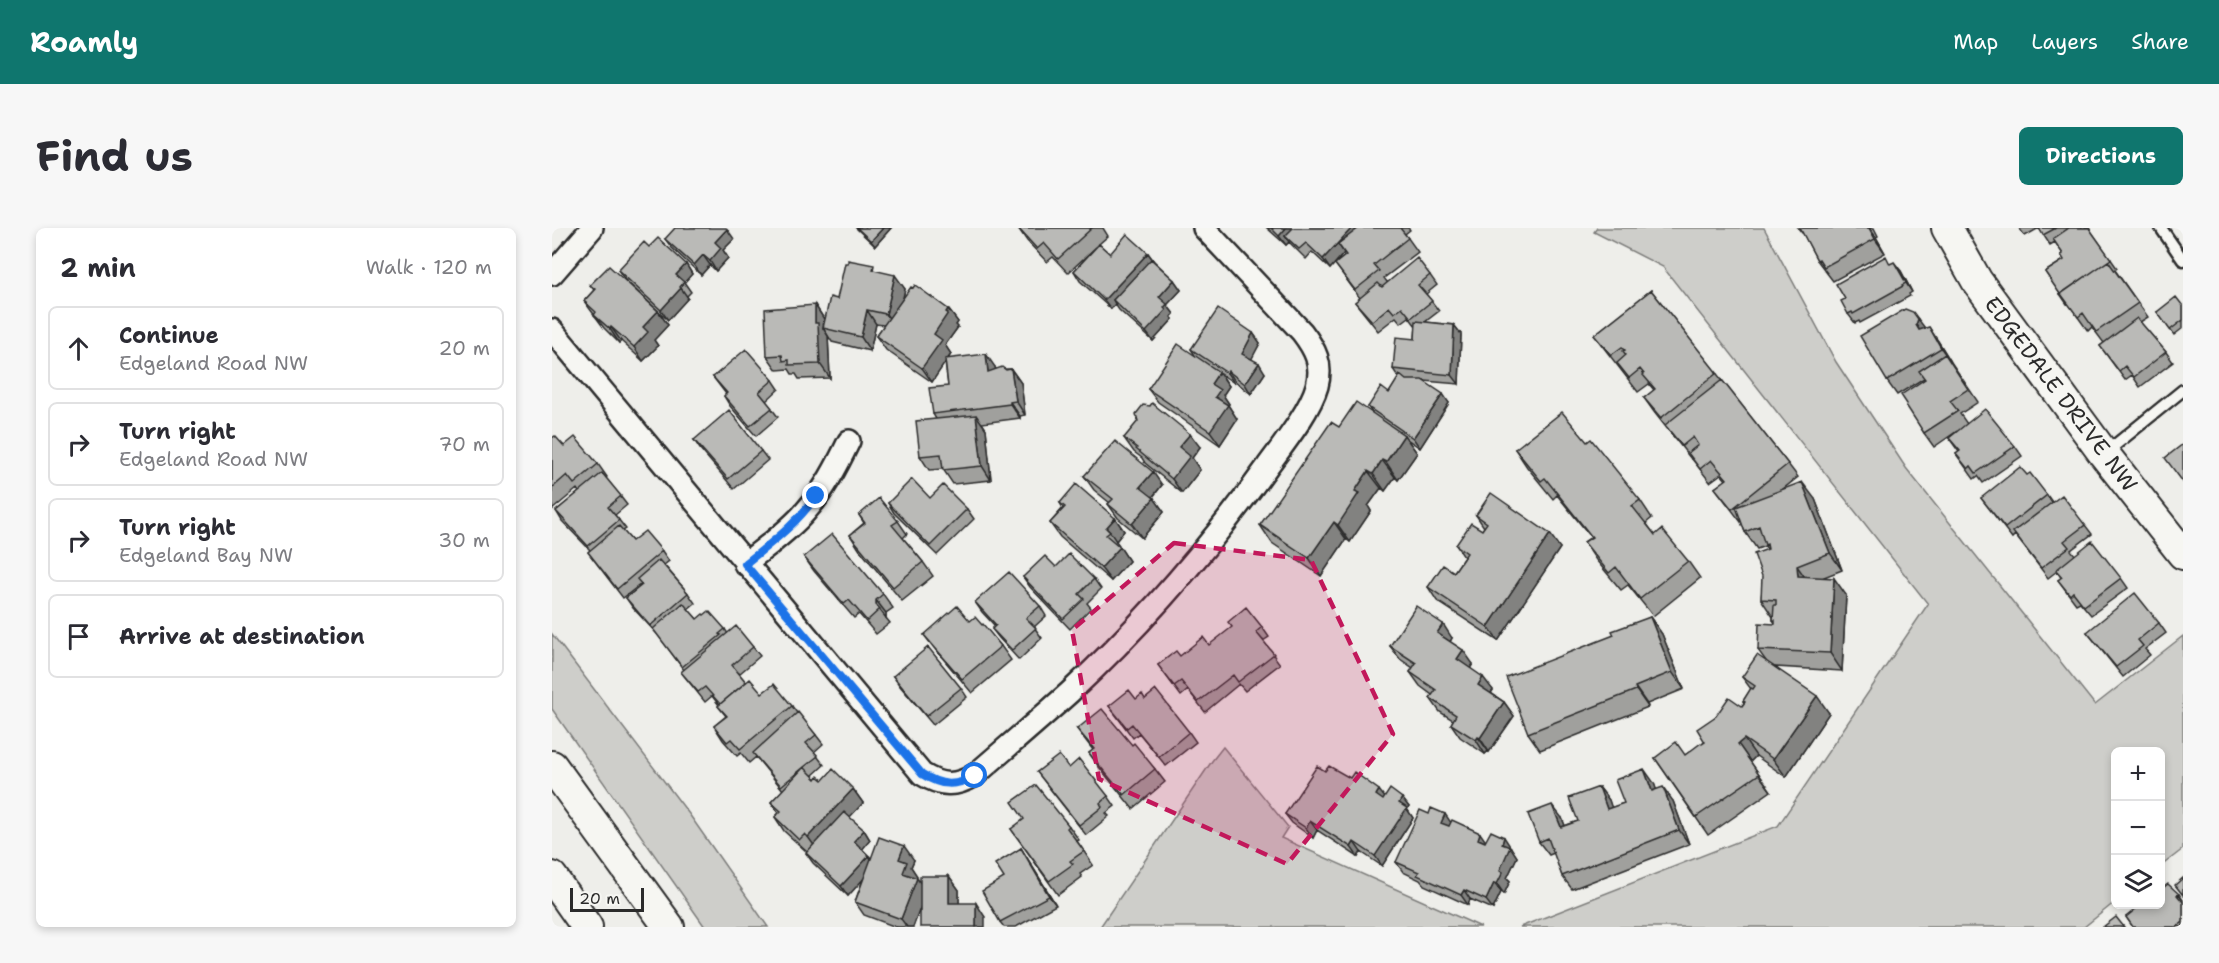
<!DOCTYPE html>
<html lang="en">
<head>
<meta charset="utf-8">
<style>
  body { margin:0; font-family:"Shantell Sans",sans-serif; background:#f7f7f7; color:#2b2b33 }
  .controls { position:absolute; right:18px; bottom:18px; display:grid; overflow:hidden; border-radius:9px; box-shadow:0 3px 9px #0003 }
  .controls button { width:54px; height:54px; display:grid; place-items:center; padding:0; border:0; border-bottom:2px solid #e1e1e2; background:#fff; color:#2b2b33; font:30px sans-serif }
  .scale { position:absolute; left:18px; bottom:15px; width:74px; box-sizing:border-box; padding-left:6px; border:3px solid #2b2b2b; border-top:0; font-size:16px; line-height:21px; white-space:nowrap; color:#2b2b2b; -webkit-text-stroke:4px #f6f6f2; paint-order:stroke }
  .stop { position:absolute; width:18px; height:18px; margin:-14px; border:4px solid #1a73e8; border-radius:50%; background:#fff }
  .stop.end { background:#1a73e8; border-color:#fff; box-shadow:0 2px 6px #0008 }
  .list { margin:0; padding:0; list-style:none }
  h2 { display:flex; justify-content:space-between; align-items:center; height:78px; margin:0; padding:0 24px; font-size:26px }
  h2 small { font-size:20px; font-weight:400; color:#7c7c81 }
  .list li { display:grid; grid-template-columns:39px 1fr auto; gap:18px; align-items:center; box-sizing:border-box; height:84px; margin:0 12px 12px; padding:0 12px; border:2px solid #e1e1e2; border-radius:9px }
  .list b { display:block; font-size:22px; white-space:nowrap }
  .list p { margin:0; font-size:20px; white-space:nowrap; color:#7c7c81 }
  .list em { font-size:20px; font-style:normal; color:#7c7c81 }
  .icon { flex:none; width:33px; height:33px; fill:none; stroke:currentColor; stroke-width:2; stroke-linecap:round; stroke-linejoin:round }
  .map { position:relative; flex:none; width:1631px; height:699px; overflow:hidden; border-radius:9px }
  header { display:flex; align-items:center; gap:36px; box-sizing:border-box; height:84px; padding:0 30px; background:#0f766e; color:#fff }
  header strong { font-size:28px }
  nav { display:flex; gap:33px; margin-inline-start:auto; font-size:21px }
  .intro { display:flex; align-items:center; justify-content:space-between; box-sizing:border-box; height:144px; padding:0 36px }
  h1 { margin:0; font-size:42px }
  .button { padding:15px 27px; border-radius:9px; background:#0f766e; color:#fff; font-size:21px; font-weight:700 }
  main { display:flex; gap:36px; padding:0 36px }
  aside { flex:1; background:#fff; border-radius:9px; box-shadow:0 3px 9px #0003 }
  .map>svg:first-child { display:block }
</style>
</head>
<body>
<header>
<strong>Roamly</strong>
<nav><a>Map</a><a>Layers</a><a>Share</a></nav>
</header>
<div class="intro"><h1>Find us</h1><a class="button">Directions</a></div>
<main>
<aside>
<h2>2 min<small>Walk · 120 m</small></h2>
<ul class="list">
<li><svg class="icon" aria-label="ahead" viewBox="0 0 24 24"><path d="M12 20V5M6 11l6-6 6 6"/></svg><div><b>Continue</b><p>Edgeland Road NW</p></div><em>20 m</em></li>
<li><svg class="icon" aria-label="right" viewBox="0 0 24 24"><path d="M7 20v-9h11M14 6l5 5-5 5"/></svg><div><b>Turn right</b><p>Edgeland Road NW</p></div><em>70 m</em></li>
<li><svg class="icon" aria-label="right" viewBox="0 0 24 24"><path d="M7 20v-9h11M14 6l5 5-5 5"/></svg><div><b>Turn right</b><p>Edgeland Bay NW</p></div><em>30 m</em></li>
<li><svg class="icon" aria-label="arrive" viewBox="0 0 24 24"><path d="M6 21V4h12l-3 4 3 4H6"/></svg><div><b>Arrive at destination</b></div></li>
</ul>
</aside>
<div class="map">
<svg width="1631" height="699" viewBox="0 0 1631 699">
  <rect width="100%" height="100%" fill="#eeeeea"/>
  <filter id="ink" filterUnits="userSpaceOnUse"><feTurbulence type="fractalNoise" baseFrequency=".0167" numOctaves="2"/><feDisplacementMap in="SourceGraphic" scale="12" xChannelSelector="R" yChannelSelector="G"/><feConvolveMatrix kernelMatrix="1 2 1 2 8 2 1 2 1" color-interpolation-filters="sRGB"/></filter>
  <g filter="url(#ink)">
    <path fill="#cececa" stroke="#7c7c7a" stroke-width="1.5" d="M1045,0H1212L1284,134L1354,240L1543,477L1631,408V621L1609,638L1608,524H1564L1563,674L1532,699H968L1226,598L1376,376L1111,39L1042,4Z
      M0,406L137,586L216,699H153L0,481Z
      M671,519L736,599L729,610L929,699H548L660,533Z"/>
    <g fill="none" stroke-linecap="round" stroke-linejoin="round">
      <g stroke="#2b2b2b" stroke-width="15">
        <path id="lane" d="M1609,0L1631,32
          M1552,226L1631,162"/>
      </g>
      <g stroke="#2b2b2b" stroke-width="26">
        <path id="street" d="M0,46L40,0
          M0,102L370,546C389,558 403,559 423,547C454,520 487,492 518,464C591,396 657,320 715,239C731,217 758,183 765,158C771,136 763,121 750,104L652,0
          M193,336C213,319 236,304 253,284C272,263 285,238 297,213"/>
      </g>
      <g stroke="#2b2b2b" stroke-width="34">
        <path id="secondary" d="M1395,0L1425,53L1552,226L1631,326
          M0,538L117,699
          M0,649L35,699"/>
      </g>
      <use href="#lane" stroke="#f6f6f2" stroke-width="10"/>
      <use href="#street" stroke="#f6f6f2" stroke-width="21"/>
      <use href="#secondary" stroke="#f6f6f2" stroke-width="30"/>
    </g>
    <path fill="#a0a09d" stroke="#2b2b2b" stroke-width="1.5" d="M304,0H339L323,18Z
      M466,0H551L556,8L547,16L558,26L596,25L602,33L622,52L629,62L615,77L622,86L619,89L621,91L601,113L567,82L563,76L559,81L528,53L522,43L544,19L516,45L501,29L495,34L475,13Z
      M715,0H802L804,3L807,0H856L858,2L853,6L866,24L832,50L835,54L878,47L885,57L874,66L887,83L873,94L902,97L909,106L907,156L872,153L897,175L868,220L855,211L865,225L846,252L843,249L833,263L829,260L816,278L819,283L798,314L794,311L769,348L720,315L708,297L787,199L820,185L816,179L837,165L847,150L841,141L863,111L864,98L857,89L849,95L844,89L826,103L803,74L808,70L783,36L794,27L792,25L778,41L760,24L754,31L737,14L734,17Z
      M1246,0H1322L1326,8L1324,9L1333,25L1281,53L1265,32L1251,5H1250Z
      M1467,0H1537L1565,40L1563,42L1596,89L1588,94L1614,124L1621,134L1588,159L1580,147L1573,152L1548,118L1552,115L1540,99L1536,103L1516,75L1515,76L1493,44L1512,32L1511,26L1503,14L1498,17L1487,0L1473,8Z
      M113,11H182L171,22L176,30L164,43L158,37L149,47L120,20Z
      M97,19L134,36L140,46L132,54L139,64L135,68L136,70L116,92L73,52L66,42Z
      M1339,36L1349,43L1360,64L1357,66L1358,68L1308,95L1307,93L1303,95L1296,86L1293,71Z
      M326,43L353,61L351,70L396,81L406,94L404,97L406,99L393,117L399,126L396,131L443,139V141H459L469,155L473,187L468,188V190L430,195L434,201L439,252L401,256L391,241L377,242L368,228L384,191L381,186L396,158L393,134L380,154L334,122L324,108L332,97L324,96L318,123L280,114L273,103L276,108L278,150L247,151L244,146H240L237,141L225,142L215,128L263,77L272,91L285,71Z
      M38,57L106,83L116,97L102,112L106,118L91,133L69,113L67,115L52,100L32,73L42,62Z
      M1099,62L1236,236L1246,249L1231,261L1263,271L1290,342L1272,349L1294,367L1290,443L1223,439L1277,485L1234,549L1204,528L1198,534L1219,563L1156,607L1103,530L1133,527L1153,514L1190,478L1192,475L1191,473L1199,461L1190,449L1214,433L1206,422L1223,395L1221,392V389L1209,371L1215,321L1213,318L1205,321L1193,304L1189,294L1163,260L1174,252L1169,246L1158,254L1140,231H1139L1102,184L1092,170L1102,162L1097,156L1086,164L1052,120L1042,107Z
      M1631,78V100L1622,107L1605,84Z
      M1373,100L1386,113L1399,134L1426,174L1408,186L1415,196L1463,218L1470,228L1431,255L1426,248L1422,251L1404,226L1407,224L1397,210L1405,203L1382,219L1372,205L1355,176L1373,151L1372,150L1345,167L1335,153Z
      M701,105L708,115L699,131L713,145L699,166L683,153L682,155L669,146L677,158L671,167L677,176L676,177L685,191L668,217L606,174L596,161L644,129L639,121Z
      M161,149L221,152L227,161L214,173L226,189L204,208L178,178L172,168L174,166Z
      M0,210L12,218L46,236L55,249L54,250L75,277L63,287L74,301L71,303L80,313L110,323L117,333L112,337L136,365L143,375L136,381L145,391L173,401L176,406L201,419L208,428L187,446L194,454L210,465L240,478L245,485L264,507L271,516L262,524L272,537L261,547L264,551L301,561L311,575L297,589L312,602L318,612L310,621L319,630L362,632L359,639L365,648L364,650L368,655L397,648L407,662V675L433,689L368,681L361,699H344L312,687L303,674L311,651L296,668L261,635L254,625L255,624L232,603L223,589L227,585L219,574L231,562L204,529L197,535L189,525L185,528L171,512L162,498L174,488L166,478L167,477L160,468L153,474L129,444L132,442L106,407L81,380L74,370L90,357L89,356L71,370L36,324L38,322L10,293L4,283L27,264L25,261L0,282Z
      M572,210L648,219L640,230L648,242L630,265L593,235L590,230L582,224Z
      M142,212L209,223L216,232L182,261L148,221Z
      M1035,214L1088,272L1100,290L1094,295L1103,307L1136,333L1148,350L1101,388L1076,357L1069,362L1044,332L1032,314L1039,309L1005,267L1001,271L975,239L963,221Z
      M1475,247L1495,267L1500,274L1533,297L1540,306L1519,322L1523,327L1569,350L1576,360L1539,387L1528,374L1524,376L1506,352L1509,350L1505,343L1496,350L1463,307L1460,310L1429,270Z
      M532,248L610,257L601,269L612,284L590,310L566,290L556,276L558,275L542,262Z
      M378,270L415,281L422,291L385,327L342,285L336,275Z
      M508,275L563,290L572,303L564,313L567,317V318L577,333L559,353L508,309L498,295L511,280Z
      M307,287L346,293L355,306L351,310L371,334L381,348L350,373L307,321L298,307L312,295Z
      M924,287L1008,320L946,413L885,373L876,359L902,344L912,329L904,317L930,302L932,299Z
      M252,329L331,366L341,380L334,385V390L338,395L324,406L307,386L302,390L262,343Z
      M504,339L542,351L549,361L535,375L539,380L518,401L478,359L471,349Z
      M423,374L488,378L494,388L482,399L490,410L467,432L447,410L440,401L443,398L430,384Z
      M1098,389L1110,406L1132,461L1095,476L1096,479L988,522L976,505L1062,407Z
      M418,393L430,397L449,418L459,432L420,465L382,420L372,407Z
      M1607,395L1614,405L1593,421L1598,427L1571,449L1535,404Z
      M710,399L717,409L711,413L728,436L693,463L687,456L653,484L636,462L629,468L606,437L628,428Z
      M900,410L898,414L921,436L918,440L941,462L939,465L952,474L962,488L937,524L936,523L933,526L908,509L899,496L901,492L888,484L878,470L880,467L868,458L858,444L861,440L848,431L838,418Z
      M341,448L409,460L415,469L381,497L348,458Z
      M584,471H593L637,504L644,514L614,538L587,505L581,510L557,478Z
      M525,501L580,517L603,541L613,554L581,581L547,539L537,525L541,522Z
      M517,540L556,568L563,578L554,585L557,588L534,607L485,544Z
      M773,543L798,550L832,569L850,570L857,579L855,581L861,590L830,638L809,624L806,629L765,602L761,610L740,595L733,586Z
      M1102,555L1104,562L1121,573L1137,616L1020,661L1010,648L1002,625L997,627L987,614L1010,590L1013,598L1026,593L1047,559L1057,572L1059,580L1072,575Z
      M899,594L934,613L959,619V620L965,629L955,650L958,653L952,666L949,664L941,681L918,671L916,677L872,657L868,652L851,644L844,634Z
      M517,598L527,612L525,613L541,637L528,646L530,649L506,667L459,601Z
      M469,620L504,677L464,699H452L448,694L452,650Z
      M1627,666L1631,672V699H1581L1574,689Z"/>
    <path fill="#828280" stroke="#2b2b2b" stroke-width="1.5" d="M331,0H339L323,18L319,13Z
      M734,0H750L733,8L737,14L734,17L727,8Z
      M800,0H802L808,8L786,16L792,25L778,41L771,31Z
      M1317,0L1324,9L1333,25L1323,11Z
      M175,1L182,11L171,22L176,30L164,43L158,33L163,14Z
      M596,25L603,35L561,72L563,76L559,81L552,72Z
      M151,27L158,37L149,47L142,37Z
      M1342,34L1349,43L1360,64L1354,55Z
      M134,36L140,46L131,56L124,47Z
      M343,47L353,61L344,100L334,86Z
      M622,52L629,62L615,77L622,86L619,89L621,91L601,113L594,104L607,69Z
      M129,60L136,70L116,92L109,82Z
      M263,77L272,91L271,100L276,108L278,150L268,136L263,95Z
      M396,81L406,94L404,97L406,99L393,117L399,126L380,154L370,140L382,106Z
      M315,82L324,96L318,123L309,109Z
      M106,83L116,97L102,112L106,118L91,133L82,119L91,99Z
      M1366,91L1376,104L1377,116L1364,97Z
      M902,97L909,106L907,156L900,147Z
      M59,99L69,113L67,115L58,101Z
      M1377,99L1386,113L1399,134L1389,120Z
      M701,105L708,115L697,136L690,126Z
      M434,126L443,139L446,157L436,144Z
      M707,135L713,145L699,166L693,156Z
      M459,141L469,155L473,187L464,173Z
      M676,143L683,153L682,155L675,145Z
      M667,144L677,158L671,167L677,176L676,177L685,191L668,217L658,203L663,169L659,156Z
      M891,166L897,175L868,220L861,210Z
      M458,174L468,188V190L458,176Z
      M424,187L434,201L439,252L430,238Z
      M638,206L648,219L640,230L648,242L630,265L620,251L627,219Z
      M852,207L865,225L846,252L834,234Z
      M830,232L843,249L833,263L821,246Z
      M816,243L829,260L816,278L819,283L798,314L786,297L803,263Z
      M601,244L610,257L598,272L588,259Z
      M1250,254L1263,271L1290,342L1278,325Z
      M602,270L612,284L590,310L580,296Z
      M563,290L572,303L564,313L558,304L554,300Z
      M782,294L794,311L769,348L757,330Z
      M998,306L1008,320L946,413L936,399Z
      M568,319L577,333L559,353L549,340Z
      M1245,338L1257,355L1246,348Z
      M1282,350L1294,367L1290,443L1278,425Z
      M324,372L334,385V390L324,377Z
      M1098,389L1110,406L1132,461L1120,444Z
      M891,396L900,410L895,419L885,405Z
      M911,422L921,436L915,445L905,431Z
      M931,449L941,462L936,470L926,457Z
      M1083,459L1095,476L1096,479L1084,462Z
      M1265,468L1277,485L1234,549L1221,531Z
      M952,474L962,488L937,524L928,510Z
      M926,509L936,523L933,526L924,512Z
      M1192,511L1204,528L1198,534L1219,563L1186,516Z
      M1092,541L1102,555L1110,577L1100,563Z
      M1047,559L1057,572L1065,595L1055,581Z
      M1111,559L1121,573L1137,616L1127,602Z
      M301,561L311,575L266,623L256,609Z
      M827,562L834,571L830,577L824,567Z
      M850,570L857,579L855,581L861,590L830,638L823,628L847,575Z
      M1000,577L1010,590L1019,613L1009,599Z
      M893,586L900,596L896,604L889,595Z
      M758,593L765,602L761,610L754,600Z
      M312,602L318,612L309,623L302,613Z
      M928,605L935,615L926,611Z
      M952,609L965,629L955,650L958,653L952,666L945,656L948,642L950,616Z
      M802,614L809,624L806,629L799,619Z
      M352,618L362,632L359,639L365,648L361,659L351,645L347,631Z
      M469,620L475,630L504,677L497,668Z
      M317,628L324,637L296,668L289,658Z
      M397,648L407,662V689L397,675Z
      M365,650L374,664L361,699H355L349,691Z
      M942,655L949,664L941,681L934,672Z
      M912,662L918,671L916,677L909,667Z
      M424,675L433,689V699H424Z"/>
    <path fill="#babab7" stroke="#2b2b2b" stroke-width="1.5" d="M123,0H174L175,1L163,14L169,20L158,33L151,27L142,37L113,11Z
      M305,0H331L319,13Z
      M466,0H540L506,31L492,15L485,21Z
      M719,0H734L727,8Z
      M741,0H800L771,31L754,15L747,21L733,8Z
      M807,0H848L856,10L822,37L827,43L803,62L783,36L794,27L786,16Z
      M1248,0H1317L1323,11L1272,39L1267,31L1265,32Z
      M1487,0H1504L1491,7Z
      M1517,0H1537L1559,31L1508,66L1493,44L1512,32L1509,27L1511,26L1501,11Z
      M575,6L596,25L552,72L522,43L547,16L558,26Z
      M106,10L134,36L124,47L132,54L128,59L129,60L109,82L66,42L92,14L97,19Z
      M1334,28L1338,36L1342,34L1354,55L1350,57L1351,58L1301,86L1300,84L1296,86L1289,73L1293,71L1284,56Z
      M865,30L878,47L866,57L880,73L859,90L850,79L842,85L837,79L820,93L803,74L826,55L830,59Z
      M599,31L622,52L607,69L615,76L612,80L614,82L594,104L561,72Z
      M296,32L322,37L321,42L343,47L334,86L315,82L309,109L271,100L278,69L285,71L293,35H296Z
      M1556,33L1586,75L1544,104L1531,85L1526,89L1509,66Z
      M57,38L106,83L91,99L96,104L82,119L59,99L58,101L42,87L44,84L32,73L43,61L38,57Z
      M363,57L396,81L394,84L396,85L382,106L390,112L370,140L324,108L359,59L361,60Z
      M1099,62L1165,145L1109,190L1092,170L1103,161L1091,147L1092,146L1088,141L1077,150L1065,135L1074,127L1071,123L1073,122L1070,119L1059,127L1042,107Z
      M1624,69L1631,78V92L1618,102L1605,84Z
      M263,77V95H266L268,136L237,137V132L231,133L230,127L215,128L213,81Z
      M666,81L701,105L690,126L707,135L693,156L676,143L675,145L639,121Z
      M1353,81L1361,84L1366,91L1364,97L1367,102L1377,99L1389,120L1335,153L1308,108Z
      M1585,90L1614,124L1582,149L1573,138L1567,143L1548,118Z
      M864,93L902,97L900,147L841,141L844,109L863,111Z
      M626,116L667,144L659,156L668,162L663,169L676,177L658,203L596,161Z
      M194,121L221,152L207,164L220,180L198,198L172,168L175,165L161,149Z
      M434,126L436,144L450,139L454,142L459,141L464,173L458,174V176L381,186L377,160L396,158L393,131Z
      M1393,126L1416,161L1398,173L1406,183L1372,205L1354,177L1355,176L1349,167L1373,151L1367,143Z
      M848,147L854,152H870L891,166L861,210L816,179L829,159L837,165Z
      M1170,152L1236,236L1180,281L1163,260L1175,251L1159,232L1148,241L1136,225L1146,217L1141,209L1130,218L1113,197Z
      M804,174L852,207L834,234L830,232L821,246L816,243L803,263L807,265L786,297L782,294L757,330L708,297L779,194L787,199Z
      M600,175L638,206L627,219L638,228L620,251L584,221L585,220L572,210L586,193L584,186L591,177L598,178Z
      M1433,181L1463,218L1424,245L1419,238L1416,241L1404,226L1408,223L1397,210Z
      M177,182L209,223L176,251L142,212Z
      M1010,184L1035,214L1039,211L1088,272L1080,278L1103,307L1110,301L1136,333L1088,371L1064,339L1057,345L1032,314L1040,309L993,250L989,253L963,221Z
      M424,187L430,238L391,242L389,226L368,228L364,193Z
      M3,208L12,218L23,209L46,236L22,256L15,247L0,260V210Z
      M563,213L601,244L588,259L602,270L580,296L556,276L561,271L532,248Z
      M1631,216V254L1613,230Z
      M1468,239L1475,247L1478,245L1495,267L1453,300L1429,270Z
      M50,245L69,268L56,279L67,292L36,318L4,283Z
      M360,251L378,270L391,257L415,281L378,318L336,275Z
      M1250,254L1278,325L1245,338L1246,348L1282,350L1278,425L1206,422L1207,395L1223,396V392H1221L1222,377H1224V372L1209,371L1210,348L1202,326L1216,321L1215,316L1213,317L1207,298L1193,304L1184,279Z
      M524,256L563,290L554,300L558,304L554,307L568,319L549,340L498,295L513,279L508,275Z
      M939,265L998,306L936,399L876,359L891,337L902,344L915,325L904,317L919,295L930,302L935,295L924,287Z
      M1510,267L1533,297L1512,313L1517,319L1489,340L1461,304Z
      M327,270L346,293L340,297L371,334L341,359L298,307L313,295L307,287Z
      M67,298L80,313L93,303L110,323L65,361L36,324Z
      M280,306L331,366L324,372V377L328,381L315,393L297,372L292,376L252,329Z
      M1540,313L1569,350L1532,378L1521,364L1518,367L1506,352L1510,349L1504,342Z
      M517,326L542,351L527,366L532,371L511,391L471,349L493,328L504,339Z
      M107,332L136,365L98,398L74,370L90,357L85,351Z
      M457,344L488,378L474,390L484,400L460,422L440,401L444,397L423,374Z
      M1583,365L1607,395L1586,412L1591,418L1564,439L1535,404Z
      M131,375L145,391L151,386L152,387L157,383L173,401L167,406L169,407L130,439L101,401Z
      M405,378L418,393L423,389L430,397L431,396L449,418L410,451L372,407Z
      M864,378L891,396L885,405L911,422L905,431L931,449L926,457L952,474L928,510L926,509L924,512L899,496L904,487L878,470L884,462L858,444L864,435L838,418Z
      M694,379L710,399L704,404L722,426L686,454L681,447L646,474L629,453L622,458L606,437L624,423L628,428L651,409L657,417L680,399L676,394Z
      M1098,389L1120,444L1083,459L1084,462L976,505L954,449L1062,407L1060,403Z
      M184,398L201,419L180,437L194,454L168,476L153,459L146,464L129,444Z
      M376,419L409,460L374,488L341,448Z
      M1205,427L1265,468L1221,531L1192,511L1186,516L1207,546L1144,589L1103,530L1124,514L1133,527L1149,515L1150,516L1153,514L1145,501L1164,488L1177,469L1190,478L1193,474L1191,473L1199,460L1201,461L1203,458L1190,449Z
      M198,451L210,465L222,456L240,478L188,521L179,511L175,514L162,498L175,488L166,478Z
      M577,462L584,471L590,466L593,471L604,462L637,504L607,529L580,496L575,500L557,478Z
      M550,481L580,517L582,515L603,541L572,567L537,525L542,521L525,501Z
      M246,484L264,507L254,515L266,528L252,539L229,558L201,525Z
      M507,527L517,540L527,531L556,568L548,575L550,579L527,597L485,544Z
      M765,538L773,543L777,538L798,550L802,544L827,562L824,567L831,572L838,561L850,570L847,575L855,580L823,628L802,614L799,619L758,593L754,600L733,586Z
      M252,539L264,551L266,548L271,552L281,541L301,561L256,609L253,606L247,612L223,589L229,583L219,574Z
      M1092,541L1100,563L1111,559L1127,602L1010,648L996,610L987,614L976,586L1000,577L1009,599L1026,593L1017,570L1047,559L1055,581L1072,575L1063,552Z
      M484,557L517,598L515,600L532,623L518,633L521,636L497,653L459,601L472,591L460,574Z
      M879,580L893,586L889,595L897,598L900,592L928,605L926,611L933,614L939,603L952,609L950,616L958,619L948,642L951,644L945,656L942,655L934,672L912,662L909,667L865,647L867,644L844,634L868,582L877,586Z
      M292,584L312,602L302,613L317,628L289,658L254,625Z
      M327,609L352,618L347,631L355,634L351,645L365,650L349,691L303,674Z
      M469,620L497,668L448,694L430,663L452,650L443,636Z
      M368,648H397V675H424V699H368Z
      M1631,650V667L1623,657Z
      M1616,656L1627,666L1625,667L1631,674V694L1625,699H1581L1574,689L1590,676H1608V662Z
      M1564,689L1572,699H1551Z"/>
  </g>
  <g fill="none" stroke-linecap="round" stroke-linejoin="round" filter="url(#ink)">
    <path stroke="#1a73e8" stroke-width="8" d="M264,268C245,296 219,315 193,336L370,546C389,558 403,559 423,548"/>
  </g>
  <path fill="#c2185b" fill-opacity="0.2" stroke="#c2185b" stroke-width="4.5" stroke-dasharray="12 8" stroke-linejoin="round" d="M622,315L759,332L841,506L735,636L547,551L520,402Z"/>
  <g text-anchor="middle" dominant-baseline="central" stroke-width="4.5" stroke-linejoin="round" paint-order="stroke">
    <g font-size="22" fill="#2b2b2b" stroke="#f6f6f2">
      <text transform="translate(1509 166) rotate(53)">EDGEDALE DRIVE NW</text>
    </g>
  </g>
</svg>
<div class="controls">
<button>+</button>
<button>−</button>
<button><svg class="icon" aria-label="layers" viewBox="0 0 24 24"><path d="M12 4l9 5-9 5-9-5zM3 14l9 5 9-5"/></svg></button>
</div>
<div class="scale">20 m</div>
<div class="stop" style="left:423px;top:548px"></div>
<div class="stop end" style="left:264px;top:268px"></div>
</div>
</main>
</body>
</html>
